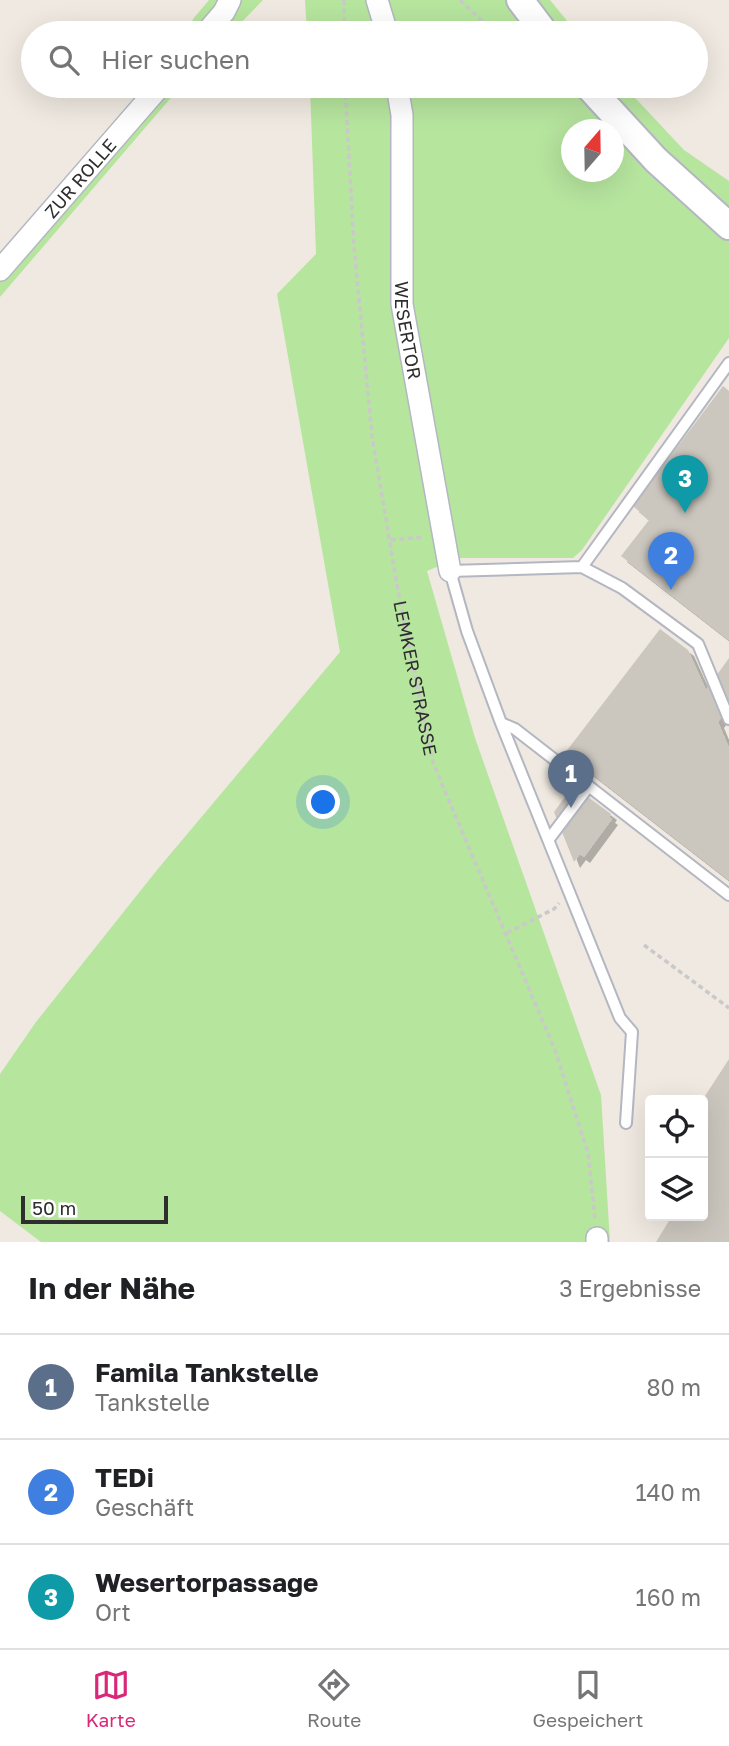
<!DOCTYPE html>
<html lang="de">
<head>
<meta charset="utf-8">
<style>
  body { margin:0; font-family:"Golos Text",sans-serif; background:#f2f2f2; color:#202124 }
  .controls { position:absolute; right:21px; bottom:21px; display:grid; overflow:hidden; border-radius:7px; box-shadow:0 7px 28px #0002 }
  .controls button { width:63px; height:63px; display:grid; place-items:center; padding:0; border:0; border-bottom:2px solid #e0e0e0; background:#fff; color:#202124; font:35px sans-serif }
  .compass { position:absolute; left:561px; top:119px; width:63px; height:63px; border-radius:50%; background:#fff; box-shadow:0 7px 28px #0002; rotate:20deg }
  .scale { position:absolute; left:21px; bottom:18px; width:147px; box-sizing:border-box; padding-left:7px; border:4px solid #2e2e2e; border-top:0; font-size:19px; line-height:24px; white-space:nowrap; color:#2e2e2e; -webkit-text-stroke:5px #fff; paint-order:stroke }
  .you { position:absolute; left:324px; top:803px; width:24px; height:24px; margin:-18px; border:5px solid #fff; border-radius:50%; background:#1a73e8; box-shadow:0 0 0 10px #1a73e833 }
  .badge { display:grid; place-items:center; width:46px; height:46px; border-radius:50%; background:#db2777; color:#fff; font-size:23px; font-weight:700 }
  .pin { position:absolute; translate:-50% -58px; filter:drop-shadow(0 2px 4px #0008) }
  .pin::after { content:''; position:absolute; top:37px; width:24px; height:21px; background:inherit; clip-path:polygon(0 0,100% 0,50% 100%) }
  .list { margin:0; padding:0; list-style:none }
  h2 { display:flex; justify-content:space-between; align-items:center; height:91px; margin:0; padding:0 28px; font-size:30px }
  h2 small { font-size:23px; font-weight:400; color:#757577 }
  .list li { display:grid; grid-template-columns:46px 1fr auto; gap:21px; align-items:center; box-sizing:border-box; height:105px; padding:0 28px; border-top:2px solid #e0e0e0 }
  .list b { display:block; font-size:26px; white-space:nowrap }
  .list p { margin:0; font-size:23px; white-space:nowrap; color:#757577 }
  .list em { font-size:23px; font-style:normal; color:#757577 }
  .icon { flex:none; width:38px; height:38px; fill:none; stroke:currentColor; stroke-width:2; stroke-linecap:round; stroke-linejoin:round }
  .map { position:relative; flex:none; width:729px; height:1242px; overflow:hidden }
  .search { position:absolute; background:#fff; box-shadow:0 7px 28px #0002; left:21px; right:21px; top:21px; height:77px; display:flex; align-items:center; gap:18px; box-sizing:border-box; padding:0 24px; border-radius:38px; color:#757577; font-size:26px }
  .sheet { height:406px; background:#fff }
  nav { display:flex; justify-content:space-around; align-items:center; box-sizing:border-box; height:98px; border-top:2px solid #e0e0e0; background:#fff; font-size:19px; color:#757577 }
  nav a { display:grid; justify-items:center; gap:4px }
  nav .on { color:#db2777 }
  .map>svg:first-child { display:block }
</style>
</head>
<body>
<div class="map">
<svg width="729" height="1242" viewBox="0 0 729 1242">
  <defs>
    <filter id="shadow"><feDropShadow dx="6" dy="6" stdDeviation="0" flood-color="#0004"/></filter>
  </defs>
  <rect width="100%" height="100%" fill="#efe9e1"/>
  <path fill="#b6e59e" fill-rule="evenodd" d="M209,0H263L231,33H188L193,19Z
    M305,0H550L577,33H307Z
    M146,86H181L0,297V254Z
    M310,86H624L684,150L729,181V338L582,550L573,558H458L427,571L475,738L601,1095L610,1242H41L0,1211V1074L36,1022L157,870L340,652L277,294L316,254ZM572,130H614V172H572Z"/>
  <path fill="#cbc7bf" filter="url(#shadow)" d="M723,386L729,391V640L621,556L649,520L633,506Z
    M660,629L688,650L706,690L729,658V707L718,722L729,748V880L565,753Z
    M573,786L611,814L609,817L612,819L584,857L580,854L574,862L554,812Z
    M729,1059V1242H656L672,1216H703V1099Z"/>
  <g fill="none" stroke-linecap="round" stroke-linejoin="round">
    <g stroke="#b4b7c1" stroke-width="14">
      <path id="service" d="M582,567L729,363
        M729,719L698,644L622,588L582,567L450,571L467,631L501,723L515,729L729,895
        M501,723L620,1018L632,1032L626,1123
        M549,839L589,786"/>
    </g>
    <g stroke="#b4b7c1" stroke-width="24">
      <g id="minor">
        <path d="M377,0L387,33"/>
        <path d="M206,33L224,12L230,0"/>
        <path id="s2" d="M397,86L402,115V304L450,571"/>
        <path id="s3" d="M0,270L160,86"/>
        <path d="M597,1238V1242"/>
      </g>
    </g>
    <g stroke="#b4b7c1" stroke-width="30">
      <path id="tertiary" d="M520,0L545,33
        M588,86L656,160L729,226"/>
    </g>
    <g stroke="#c9c9c9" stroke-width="3.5" stroke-dasharray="5 3.5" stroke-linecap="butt">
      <path d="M344,0L345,33"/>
      <path d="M460,0L495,33"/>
      <path id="s1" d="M345,86L354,247L372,436L398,591L433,763L555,1050L588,1153L595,1219"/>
      <path d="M558,86L568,91"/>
      <path d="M391,540L424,537"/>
      <path d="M507,933L554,909L559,903"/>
      <path d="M644,945L729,1008"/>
    </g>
    <use href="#service" stroke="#fff" stroke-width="10"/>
    <use href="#minor" stroke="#fff" stroke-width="21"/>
    <use href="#tertiary" stroke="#fff" stroke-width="26"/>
  </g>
  <g text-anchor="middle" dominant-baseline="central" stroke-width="7" stroke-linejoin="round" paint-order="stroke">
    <g font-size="18" fill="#2e2e2e" stroke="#fff">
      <text stroke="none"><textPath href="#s3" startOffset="122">ZUR ROLLE</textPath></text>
      <text stroke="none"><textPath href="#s2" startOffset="245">WESERTOR</textPath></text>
      <text stroke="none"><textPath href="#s1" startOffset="597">LEMKER STRASSE</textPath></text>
    </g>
  </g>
</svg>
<div class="controls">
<button><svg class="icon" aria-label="locate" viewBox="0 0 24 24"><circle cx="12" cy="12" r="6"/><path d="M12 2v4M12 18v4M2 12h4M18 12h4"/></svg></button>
<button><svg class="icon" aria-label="layers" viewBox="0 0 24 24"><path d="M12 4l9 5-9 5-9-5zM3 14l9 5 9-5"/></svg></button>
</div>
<svg class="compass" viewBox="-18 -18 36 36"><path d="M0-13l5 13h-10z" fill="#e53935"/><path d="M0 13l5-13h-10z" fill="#757577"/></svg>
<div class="scale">50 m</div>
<div class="you"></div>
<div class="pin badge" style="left:571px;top:808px;background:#5c6f8a">1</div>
<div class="pin badge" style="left:671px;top:590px;background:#3f7fe0">2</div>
<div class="pin badge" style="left:685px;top:513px;background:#0f9aa8">3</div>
<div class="search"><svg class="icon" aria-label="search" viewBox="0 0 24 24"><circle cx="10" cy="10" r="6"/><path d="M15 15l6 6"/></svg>Hier suchen</div>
</div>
<section class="sheet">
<h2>In der Nähe<small>3 Ergebnisse</small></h2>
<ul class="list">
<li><span class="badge" style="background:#5c6f8a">1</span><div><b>Famila Tankstelle</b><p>Tankstelle</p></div><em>80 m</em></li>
<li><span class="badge" style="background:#3f7fe0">2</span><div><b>TEDi</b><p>Geschäft</p></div><em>140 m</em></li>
<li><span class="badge" style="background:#0f9aa8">3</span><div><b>Wesertorpassage</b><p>Ort</p></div><em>160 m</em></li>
</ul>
</section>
<nav>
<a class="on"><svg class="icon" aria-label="map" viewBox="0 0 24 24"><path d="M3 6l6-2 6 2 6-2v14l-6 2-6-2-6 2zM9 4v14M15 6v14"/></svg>Karte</a>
<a><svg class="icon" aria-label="directions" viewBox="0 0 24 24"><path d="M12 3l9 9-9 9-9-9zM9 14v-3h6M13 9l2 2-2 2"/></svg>Route</a>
<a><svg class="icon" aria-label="saved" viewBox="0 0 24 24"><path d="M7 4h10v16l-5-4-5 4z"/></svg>Gespeichert</a>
</nav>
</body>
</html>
